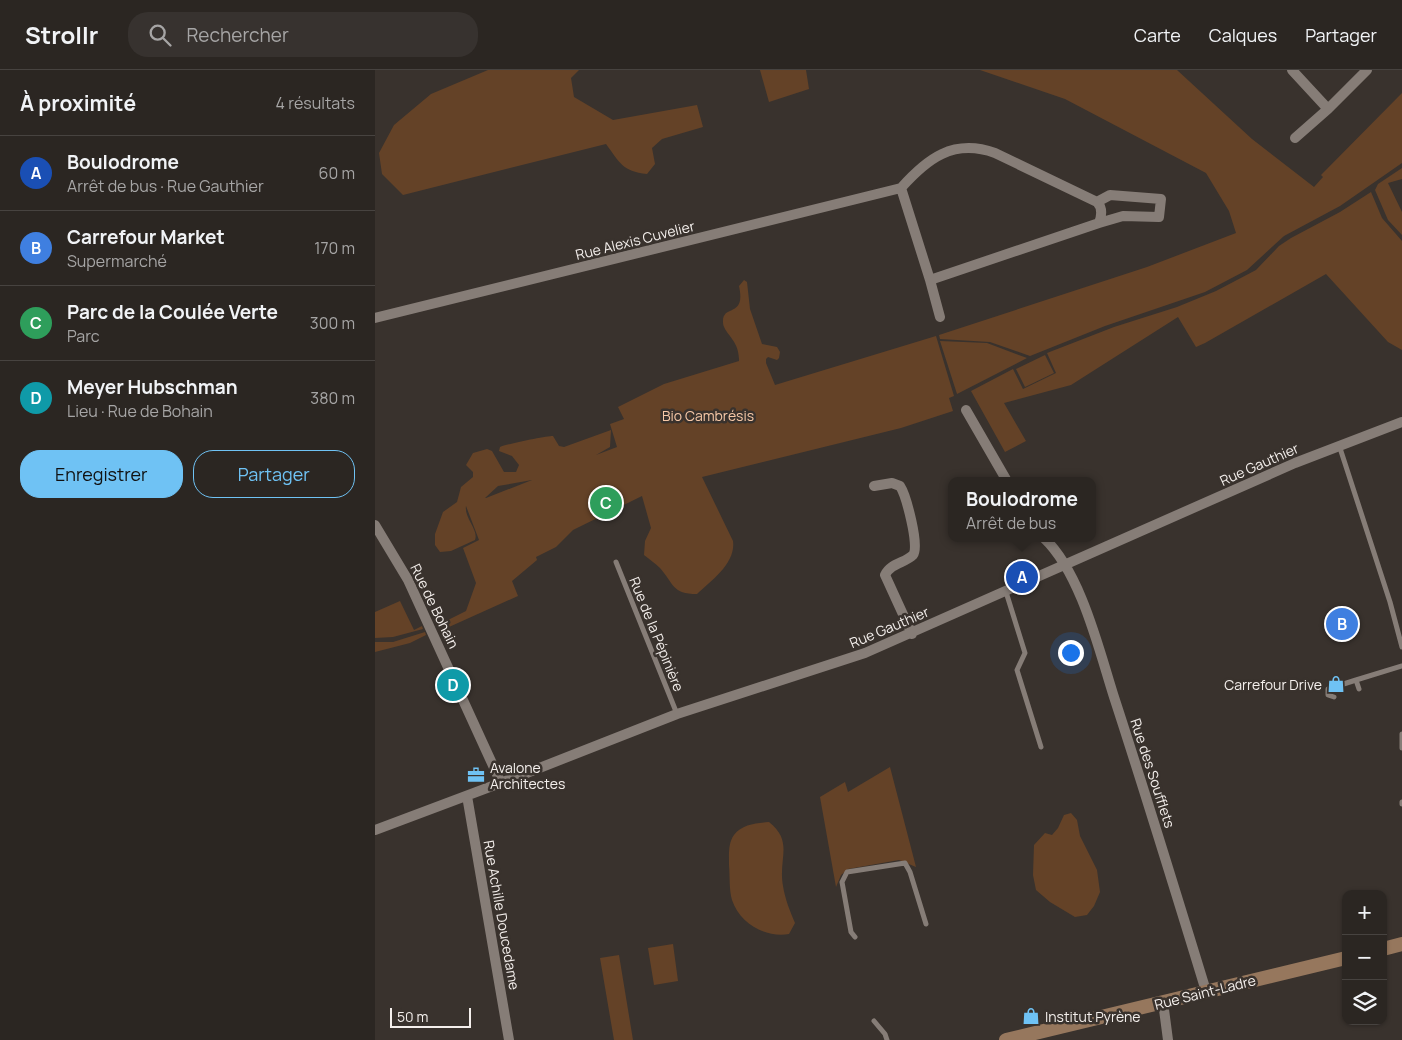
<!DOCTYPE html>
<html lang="fr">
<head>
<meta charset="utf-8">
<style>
  body { margin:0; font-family:Manrope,sans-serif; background:#37322f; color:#f1f3f6 }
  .controls { position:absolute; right:15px; bottom:15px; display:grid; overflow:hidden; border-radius:10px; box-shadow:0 1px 4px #0004 }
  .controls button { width:45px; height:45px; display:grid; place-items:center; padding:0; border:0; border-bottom:1px solid #474340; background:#2b2622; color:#f1f3f6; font:25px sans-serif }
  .scale { position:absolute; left:15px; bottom:12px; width:81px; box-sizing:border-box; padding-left:5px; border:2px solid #f4efec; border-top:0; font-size:14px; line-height:18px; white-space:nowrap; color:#f4efec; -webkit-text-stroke:4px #39322d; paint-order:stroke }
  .you { position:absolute; left:695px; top:582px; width:18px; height:18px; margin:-12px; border:4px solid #fff; border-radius:50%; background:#1a73e8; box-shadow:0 0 0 8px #1a73e833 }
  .badge { display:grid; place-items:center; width:32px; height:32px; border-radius:50%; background:#6fc2f4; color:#fff; font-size:16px; font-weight:700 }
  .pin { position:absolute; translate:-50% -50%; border:2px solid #fff; box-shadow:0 1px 5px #0006 }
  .popup { position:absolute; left:573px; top:407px; width:148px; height:65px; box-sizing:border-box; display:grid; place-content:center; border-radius:10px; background:#2b2622; filter:drop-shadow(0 1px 4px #0005); font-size:16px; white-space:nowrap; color:#a6a5a5 }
  .popup b { font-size:19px; color:#f1f3f6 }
  .popup::after { content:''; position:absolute; left:50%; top:100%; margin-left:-10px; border:10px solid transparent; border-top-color:#2b2622 }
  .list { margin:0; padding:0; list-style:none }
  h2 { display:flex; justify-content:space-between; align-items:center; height:65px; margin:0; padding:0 20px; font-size:21px }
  h2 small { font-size:16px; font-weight:400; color:#a6a5a5 }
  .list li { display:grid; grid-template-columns:32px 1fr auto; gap:15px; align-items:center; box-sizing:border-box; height:75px; padding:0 20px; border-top:1px solid #474340 }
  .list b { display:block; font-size:19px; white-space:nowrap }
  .list p { margin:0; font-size:16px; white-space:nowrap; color:#a6a5a5 }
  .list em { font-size:16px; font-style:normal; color:#a6a5a5 }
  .actions { display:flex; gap:10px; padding:15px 20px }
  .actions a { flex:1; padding:11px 0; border:1px solid #6fc2f4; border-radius:20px; text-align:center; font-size:18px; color:#6fc2f4 }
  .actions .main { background:#6fc2f4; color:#111 }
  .icon { flex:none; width:28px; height:28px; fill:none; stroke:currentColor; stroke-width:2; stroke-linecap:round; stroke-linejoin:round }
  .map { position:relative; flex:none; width:1027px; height:970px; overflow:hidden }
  header { display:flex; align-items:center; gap:30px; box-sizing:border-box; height:70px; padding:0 25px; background:#2b2622; border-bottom:1px solid #474340 }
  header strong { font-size:24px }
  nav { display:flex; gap:28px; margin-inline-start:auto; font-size:18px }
  .search { width:350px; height:45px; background:#37322f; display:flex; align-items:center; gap:12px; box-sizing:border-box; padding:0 18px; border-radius:20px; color:#a6a5a5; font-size:19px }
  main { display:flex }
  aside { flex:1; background:#2b2622 }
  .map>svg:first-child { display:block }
</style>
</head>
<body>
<header>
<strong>Strollr</strong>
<div class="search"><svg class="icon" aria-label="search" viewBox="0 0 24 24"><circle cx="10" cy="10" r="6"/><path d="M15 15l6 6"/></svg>Rechercher</div>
<nav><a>Carte</a><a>Calques</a><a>Partager</a></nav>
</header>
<main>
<aside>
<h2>À proximité<small>4 résultats</small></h2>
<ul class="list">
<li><span class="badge" style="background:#1a4fb4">A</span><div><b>Boulodrome</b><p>Arrêt de bus · Rue Gauthier</p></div><em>60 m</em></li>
<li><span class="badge" style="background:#3f7fe0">B</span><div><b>Carrefour Market</b><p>Supermarché</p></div><em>170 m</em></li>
<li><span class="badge" style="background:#2e9e5b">C</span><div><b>Parc de la Coulée Verte</b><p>Parc</p></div><em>300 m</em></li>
<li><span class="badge" style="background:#0f9aa8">D</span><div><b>Meyer Hubschman</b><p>Lieu · Rue de Bohain</p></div><em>380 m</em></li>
</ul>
<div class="actions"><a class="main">Enregistrer</a><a>Partager</a></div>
</aside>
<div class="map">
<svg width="1027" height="970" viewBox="0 0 1027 970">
  <rect width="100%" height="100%" fill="#39322d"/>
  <path fill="#644227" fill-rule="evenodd" d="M113,0H204L196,8L199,27L238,50L322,35L328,57L287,69L277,78L280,94L272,104C247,101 245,93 231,74L28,125L7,104L4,83L19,55L56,24Z
    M385,0H431L434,19L394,32Z
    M605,0H802L877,69L939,117L948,107L946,105L1027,23V93L965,136L909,166L872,200L830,222L730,256L655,286L615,272L565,269L564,265L772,197L861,163L854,141L831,103L690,29Z
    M1027,98V109L1013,113L1027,142V165L1013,150L1000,120L1003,114Z
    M996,122L1007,148L1027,171V280L1013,272L951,204L830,273L821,277L803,247L696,315L629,333L651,371L630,382L596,321L638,299L648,319L681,303L672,283L739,257L802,237L841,221L881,200L904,176L916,168L965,142Z
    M369,210L372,212L375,239L387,274L402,277L405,282L404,288L402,290L393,287L391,289V293L400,315L561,266L579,326L574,328L578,341L526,358L327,407L358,471C361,493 337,510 322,524C297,524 299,514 285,498C280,493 274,489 269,485L270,471L276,458L267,426L198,460L181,477L161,487L162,490L137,511L143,526L74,557L71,551L91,541L101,513L88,478L104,470L91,436C89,448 104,460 100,470L76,481L65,482L60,475V464L68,442L82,432L86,417L98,407V402L91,395L98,383L112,379L117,381L129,402H141L144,395L137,386L124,381L125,377C132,374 171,366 178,366L184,376L189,377L236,360L235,377L221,385L242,377L235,354L249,349L243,337L289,314L364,291C365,269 347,263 348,251C348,234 371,248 364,216ZM157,410L111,428H110L123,416Z
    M565,271L612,273L652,288L582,324Z
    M670,285L679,303L650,317L641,299Z
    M25,531L39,560L47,556L48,559L18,567L0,568V542Z
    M50,562L51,565L35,573L0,582V572H18Z
    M515,697L541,797L524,790L473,799L466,805L461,817L445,727L470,712L473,722Z
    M696,743L702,750L705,766L722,800L725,822L719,836L712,845L700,847L675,832L661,820L658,805L659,775L670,763L677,765L683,758L689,745Z
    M394,752C419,772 403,788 408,816C410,829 415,841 420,853L414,864C391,868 365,854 357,830C354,820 355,806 354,795C354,785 353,773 359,765C367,754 382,753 394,752Z
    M298,874L303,911L279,915L273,878Z
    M244,885L258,970H239L225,888Z"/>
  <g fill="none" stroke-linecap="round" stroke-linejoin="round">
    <path stroke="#867d77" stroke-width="5" d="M964,375L1015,532L1027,577
      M241,492L302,644
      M631,522L650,583L642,600L666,677
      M981,610L1027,596
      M959,627L953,625V619L981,610L984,619
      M1027,664V678
      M1027,732V734
      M480,867L476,862L467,812L472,802L530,793L535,802L551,854
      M499,951L510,964L512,970"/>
    <path stroke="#867d77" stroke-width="10" d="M917,0L953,39
      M920,68L953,39L992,0
      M722,132L735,125L786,129L784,147L748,146L724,153
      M555,210L565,247
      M0,248L526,118C552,89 578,68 620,83L722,132C728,138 727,145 724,153L555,210L526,118
      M591,340L632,411
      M499,416L517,413L525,416C531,425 545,477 538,485C530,493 516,493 510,505L537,564
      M0,455L33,510L126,713
      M669,468C706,503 724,580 739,627C771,725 801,823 831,921
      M92,726L134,970
      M0,760L144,706L302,644L490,583L920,393L1027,352
      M788,932L793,970"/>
    <path stroke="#96775d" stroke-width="14" d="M1008,879L1027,874
      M631,970L971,888"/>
  </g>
  <defs>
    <g id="shop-bare" transform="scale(1.35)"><path d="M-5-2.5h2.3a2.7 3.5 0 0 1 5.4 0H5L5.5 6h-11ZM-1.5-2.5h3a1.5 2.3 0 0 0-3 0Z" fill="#6fc2f4" stroke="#39322d" stroke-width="2.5" paint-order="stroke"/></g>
    <g id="office-bare" transform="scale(1.35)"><path d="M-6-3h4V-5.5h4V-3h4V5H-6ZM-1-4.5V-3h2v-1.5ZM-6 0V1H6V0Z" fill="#6fc2f4" stroke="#39322d" stroke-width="2.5" paint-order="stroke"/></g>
  </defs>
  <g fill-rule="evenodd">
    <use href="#shop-bare" x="961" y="614"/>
    <use href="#office-bare" x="101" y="705"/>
    <use href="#shop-bare" x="656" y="946"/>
  </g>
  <g text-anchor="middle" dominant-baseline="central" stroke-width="5" stroke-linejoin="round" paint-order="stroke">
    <g font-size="14" fill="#f4efec" stroke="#39322d">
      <text transform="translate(260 170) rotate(-14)">Rue Alexis Cuvelier</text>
      <text transform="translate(884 394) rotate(-24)">Rue Gauthier</text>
      <text transform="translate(60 536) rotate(64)">Rue de Bohain</text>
      <text transform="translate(514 557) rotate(-23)">Rue Gauthier</text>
      <text transform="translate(282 564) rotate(68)">Rue de la Pépinière</text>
      <text transform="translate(778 703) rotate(72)">Rue des Soufflets</text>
      <text transform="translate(127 845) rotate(80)">Rue Achille Doucedame</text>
      <text transform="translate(830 922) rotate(-14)">Rue Saint-Ladre</text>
    </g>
    <g font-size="14" fill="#f6c8a7" stroke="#39322d">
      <text x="333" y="345">Bio Cambrésis</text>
    </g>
    <g font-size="14" fill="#f4efec" stroke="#39322d" text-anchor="start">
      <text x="947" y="614" text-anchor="end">Carrefour Drive</text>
      <text x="115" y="697">Avalone<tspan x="115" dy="16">Architectes</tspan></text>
      <text x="670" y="946">Institut Pyrène</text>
    </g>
  </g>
</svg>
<div class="controls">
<button>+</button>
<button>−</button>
<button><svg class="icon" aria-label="layers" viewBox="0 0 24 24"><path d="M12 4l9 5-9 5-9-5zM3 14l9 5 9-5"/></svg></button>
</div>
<div class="scale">50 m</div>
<div class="you"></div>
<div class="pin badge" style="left:647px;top:507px;background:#1a4fb4">A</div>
<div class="popup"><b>Boulodrome</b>Arrêt de bus</div>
<div class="pin badge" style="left:967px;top:554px;background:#3f7fe0">B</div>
<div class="pin badge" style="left:231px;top:433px;background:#2e9e5b">C</div>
<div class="pin badge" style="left:78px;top:615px;background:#0f9aa8">D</div>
</div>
</main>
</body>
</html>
